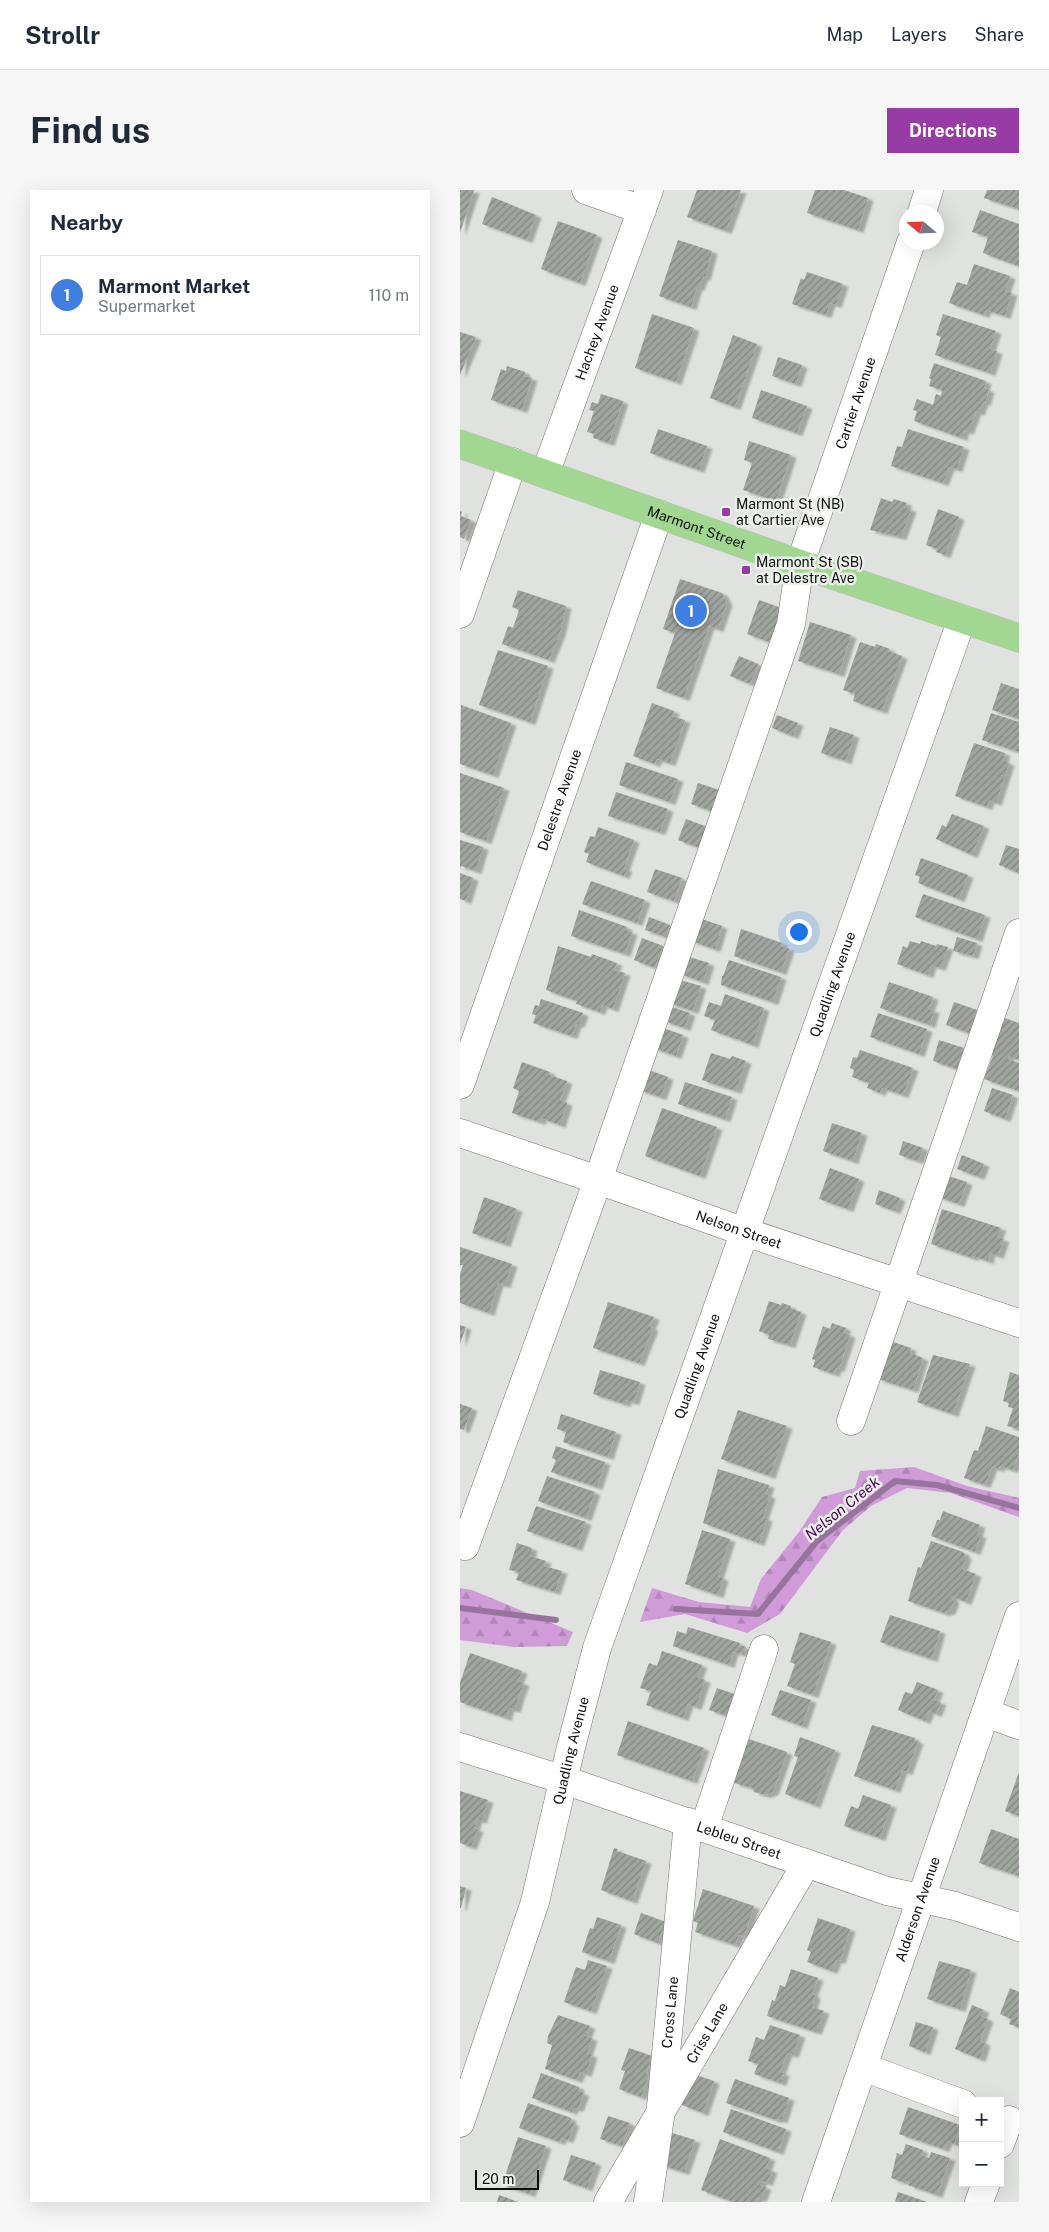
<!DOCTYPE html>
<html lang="en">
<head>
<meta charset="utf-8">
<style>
  body { margin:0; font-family:"Public Sans",sans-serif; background:#f6f6f7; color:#1f2937 }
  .controls { position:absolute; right:15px; bottom:15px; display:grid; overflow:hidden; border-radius:0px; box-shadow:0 5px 20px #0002 }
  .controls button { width:45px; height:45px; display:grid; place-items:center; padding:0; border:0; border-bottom:1px solid #e0e1e3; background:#fff; color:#1f2937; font:25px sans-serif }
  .compass { position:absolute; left:439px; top:15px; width:45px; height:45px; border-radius:50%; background:#fff; box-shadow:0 5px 20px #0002; rotate:289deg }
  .scale { position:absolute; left:15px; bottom:12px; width:64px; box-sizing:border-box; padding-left:5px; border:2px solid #0d0e0d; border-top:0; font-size:14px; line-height:18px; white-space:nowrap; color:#0d0e0d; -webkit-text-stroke:4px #ecf0eb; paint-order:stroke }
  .you { position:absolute; left:338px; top:741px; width:18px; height:18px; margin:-12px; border:4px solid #fff; border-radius:50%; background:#1a73e8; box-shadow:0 0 0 8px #1a73e833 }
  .badge { display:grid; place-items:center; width:32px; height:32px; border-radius:50%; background:#973ca6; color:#fff; font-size:16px; font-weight:700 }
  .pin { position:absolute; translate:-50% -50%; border:2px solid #fff; box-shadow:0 1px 5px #0006 }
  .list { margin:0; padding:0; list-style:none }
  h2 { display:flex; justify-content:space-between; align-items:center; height:65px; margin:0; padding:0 20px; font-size:21px }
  h2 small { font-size:16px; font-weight:400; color:#747a83 }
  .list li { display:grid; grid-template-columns:32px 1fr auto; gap:15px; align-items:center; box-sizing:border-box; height:80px; margin:0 10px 10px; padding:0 10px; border:1px solid #e0e1e3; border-radius:0px }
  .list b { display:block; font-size:19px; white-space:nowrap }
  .list p { margin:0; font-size:16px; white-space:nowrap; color:#747a83 }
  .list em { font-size:16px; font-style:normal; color:#747a83 }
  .map { position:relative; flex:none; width:559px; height:2012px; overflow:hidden; border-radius:0px }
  header { display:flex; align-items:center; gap:30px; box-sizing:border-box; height:70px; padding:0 25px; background:#fff; border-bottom:1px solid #e0e1e3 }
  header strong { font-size:24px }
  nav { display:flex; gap:28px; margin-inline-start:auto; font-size:18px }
  .intro { display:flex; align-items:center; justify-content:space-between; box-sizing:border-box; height:120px; padding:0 30px }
  h1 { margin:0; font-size:35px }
  .button { padding:12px 22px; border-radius:0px; background:#973ca6; color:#fff; font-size:18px; font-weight:700 }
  main { display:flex; gap:30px; padding:0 30px }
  aside { flex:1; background:#fff; border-radius:0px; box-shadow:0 5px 20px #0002 }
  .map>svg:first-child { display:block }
</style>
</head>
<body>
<header>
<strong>Strollr</strong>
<nav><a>Map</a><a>Layers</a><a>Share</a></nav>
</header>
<div class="intro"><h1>Find us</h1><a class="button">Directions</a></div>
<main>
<aside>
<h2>Nearby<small></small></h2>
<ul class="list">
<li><span class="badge" style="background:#3f7fe0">1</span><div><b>Marmont Market</b><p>Supermarket</p></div><em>110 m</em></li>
</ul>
</aside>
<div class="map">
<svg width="559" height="2012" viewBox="0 0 559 2012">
  <defs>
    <pattern id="forest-firs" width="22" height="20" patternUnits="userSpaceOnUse" patternTransform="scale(1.25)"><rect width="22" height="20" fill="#d09cd8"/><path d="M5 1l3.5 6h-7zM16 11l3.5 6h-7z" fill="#b185b8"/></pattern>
    <pattern id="building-hatch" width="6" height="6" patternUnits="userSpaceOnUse" patternTransform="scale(1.25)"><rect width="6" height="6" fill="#a1a5a0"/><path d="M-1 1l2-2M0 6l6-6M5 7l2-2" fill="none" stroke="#828581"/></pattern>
    <filter id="shadow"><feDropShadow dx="5.5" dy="3" stdDeviation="1" flood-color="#0004"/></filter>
  </defs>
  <rect width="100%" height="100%" fill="#dfe2de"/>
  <path fill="url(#forest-firs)" d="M454,1277L507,1296L559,1308V1327L491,1303L447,1298L411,1316L383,1340L320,1424L287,1443L225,1424L180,1432L192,1398L239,1412L290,1417L301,1389L339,1342L362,1307L395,1298L400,1281Z
    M0,1398L12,1400L113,1442L107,1456L53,1457L0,1450Z"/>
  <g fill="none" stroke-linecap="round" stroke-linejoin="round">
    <path stroke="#97749d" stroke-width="6" d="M0,1418L96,1430
      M216,1419L298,1424L357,1351L435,1291L477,1295L559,1318"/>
  </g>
  <path fill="url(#building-hatch)" filter="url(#shadow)" d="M0,0H14L0,43Z
    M237,0H281L266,41L227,27Z
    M355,0H384L408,8L398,40L347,23Z
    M527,0H559V19L524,8Z
    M32,7L76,25L67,50L22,34Z
    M520,20L559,34V76L523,63L528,47L512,42Z
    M98,31L137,45L120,93L81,79Z
    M218,50L252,61L245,88L243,87L239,98L237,97L231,117L199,106Z
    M514,74L550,86L545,101L552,103L545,126L526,120L524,125L489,113L497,92L507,95Z
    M347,82L383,94L376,115L370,113L366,125L332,114L341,88L344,90Z
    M192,124L234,138L216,192L175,178Z
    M483,124L536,141L530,159L537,161L530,183L475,165L481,147L476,145Z
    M0,142L16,147L0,185Z
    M273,145L297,154L275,217L250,208Z
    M318,167L342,175L336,194L312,186Z
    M474,173L526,191L524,198L529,200L525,213L523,212L519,223L516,221L508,242L504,240L502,248L454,231L457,221L453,220L457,209L473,215L476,204L481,206L482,200L469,196L471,189L469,188Z
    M47,176L65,182L64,186L72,188L62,220L31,210L41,179L46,181Z
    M301,200L347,216L337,243L292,228Z
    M141,204L163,211L149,253L133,248L134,244L127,242L134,221L129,220L132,212L138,214Z
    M198,239L247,256L239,280L190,263Z
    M448,239L504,257L497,279L489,277L483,293L431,276L437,256L442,257Z
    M289,251L331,265L316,311L283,300L292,273L284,270Z
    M421,308L432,312L434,309L447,313L445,317L451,319L441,347L410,340Z
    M478,319L499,327L485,365L476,362L477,359L466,355Z
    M0,321L2,322L1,326L11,330L4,349L0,347Z
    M220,389L262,403L267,413L258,439L249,436L224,508L196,498L215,443L203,439Z
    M58,400L106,416L100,443L89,470L42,454L48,436L53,438L59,420L52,417Z
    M299,410L324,419L312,453L287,444Z
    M350,432L391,445L379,484L338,471Z
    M400,452L415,457L416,454L430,459L428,461L442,466L422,521L393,511L395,504L383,500Z
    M38,460L88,476L70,532L19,515Z
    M279,466L298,474L290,494L270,486Z
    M541,493L559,499V529L532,520Z
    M192,513L214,521L212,526L225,530L210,573L197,569L195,574L173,566Z
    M1,515L51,533L33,585L0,574Z
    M531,523L559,532V562L522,550Z
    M317,525L338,533L333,546L312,538Z
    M370,537L394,545L386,571L361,563Z
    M514,553L545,563L543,570L549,573L536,613L529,610L527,617L495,606Z
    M166,572L218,589L210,612L159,595Z
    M0,583L44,598L26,651L0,642Z
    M238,593L259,600L252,621L231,614Z
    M156,602L208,619L200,642L148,626Z
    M492,624L524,636L512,665L476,649L482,635L486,637Z
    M226,629L247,637L240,658L218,650Z
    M138,637L174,650L164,678L167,679L164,686L126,672L129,664L124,662L130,646L135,647Z
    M0,650L23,657L16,681L1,676L0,679Z
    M546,655L559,659V683L539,675Z
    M461,668L508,685L499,709L458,693L460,687L455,685Z
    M195,679L222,688L214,711L187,702Z
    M0,683L13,688L6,711L0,709Z
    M131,691L185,710L177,733L122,714Z
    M463,704L525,725L517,749L455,727Z
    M119,720L167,737L166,740L172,742L165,764L111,746Z
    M189,727L210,735L206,747L185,740Z
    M239,728L262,736L255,759L231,751Z
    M281,739L322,753L321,756L329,759L321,782L274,766Z
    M497,747L517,753L513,766L493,761Z
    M182,748L203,756L195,778L174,770Z
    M450,751L460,754L461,751L476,756L477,754L488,757L480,778L471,775L468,785L437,774L443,756L447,758Z
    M98,756L131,767L132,764L157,773L154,780L165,783L153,819L142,815L140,822L116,814L117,811L86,800Z
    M226,766L249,773L243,792L220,784Z
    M269,770L321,787L313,812L261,795L262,786H263Z
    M217,789L241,796L233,821L209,813Z
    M429,792L473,807L469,819L474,820L470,835L420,818Z
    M265,804L304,818L293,855L251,840L255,830L244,826L249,812L261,816Z
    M81,809L123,823L119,835L116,834L112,846L73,833L76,825L72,824L75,815L79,816Z
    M494,812L517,820L509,843L486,835Z
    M209,816L230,823L225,838L204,831Z
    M418,823L467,839L459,864L410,847Z
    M539,826L559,833V870L549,866L548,869L559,873V901L524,889L533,866L526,863Z
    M200,837L223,845L216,866L193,858Z
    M479,850L504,858L497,879L473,871Z
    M400,860L453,878L443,905L422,898L420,903L407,898L409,893L392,887L394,880L390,878L393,867L397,868Z
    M251,863L270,869L272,866L286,871L276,901L242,890Z
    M62,872L90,882L89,885L107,891L100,910L107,913L100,935L81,928L80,932L52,923L59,901L53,898Z
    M186,879L208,887L201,907L179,900Z
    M225,892L272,907L265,929L218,914Z
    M532,898L553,905L545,929L524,921Z
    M202,918L257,937L240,986L185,966Z
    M372,933L402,943L393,971L363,961Z
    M443,951L463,958L458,971L439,965Z
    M502,965L524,974L519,987L497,979Z
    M370,978L399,989L388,1019L359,1009Z
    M485,985L507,992L499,1014L478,1007Z
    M419,1000L440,1008L435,1021L415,1014Z
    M24,1007L57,1019L45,1054L12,1043Z
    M482,1019L541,1038L537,1047L544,1049L538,1066L530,1063L528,1071L513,1066V1068L471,1054Z
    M0,1057L52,1074L45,1095L38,1093L29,1123L0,1113V1084L3,1075H0Z
    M309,1111L321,1115L322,1113L331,1116L330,1118L341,1122L330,1155L308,1149L309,1145L299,1141Z
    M148,1112L194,1127L190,1137L193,1138L179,1173L133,1158Z
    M372,1133L386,1138L384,1143L390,1145L379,1179L376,1178L374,1184L353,1177L355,1170L352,1169L363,1136L370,1139Z
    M0,1135L6,1137L0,1154Z
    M430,1151L451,1158L450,1163L463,1168L453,1200L418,1189Z
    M473,1165L510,1174L493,1224L457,1212Z
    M140,1180L180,1192L174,1212L166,1210L165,1214L133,1204Z
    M550,1182L559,1185V1239L547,1236L553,1218L548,1217L549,1213L543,1211Z
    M0,1214L12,1218L4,1240L0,1239Z
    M278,1220L327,1236L310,1286L261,1269Z
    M101,1224L156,1242L148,1267L103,1252L106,1242L97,1239Z
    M526,1236L559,1247V1262L553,1280L540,1276L539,1279L532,1277L525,1295L504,1288L514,1260L518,1261Z
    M96,1256L145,1272L137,1297L91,1282L96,1270L92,1268Z
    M258,1279L309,1295L306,1304L310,1306L303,1327L307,1329L299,1353L243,1333Z
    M87,1286L135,1302L126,1328L78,1311Z
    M76,1316L126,1332L117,1358L67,1341Z
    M483,1321L520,1335L517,1344L521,1345L515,1362L471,1346L477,1330H480Z
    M242,1340L270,1349L258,1386L263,1388L258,1405L225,1394Z
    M471,1351L503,1362L506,1367L502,1379L516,1384L506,1412L491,1406L494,1411L490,1421L484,1423L448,1411L458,1377L461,1378Z
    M57,1353L72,1358L70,1366L86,1371L84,1376L102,1381L95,1402L56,1390L59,1382L49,1380Z
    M430,1425L480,1441L472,1469L420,1452Z
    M228,1437L280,1453L279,1455L286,1457L284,1464L273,1462L269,1475L213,1456L217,1441L226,1444Z
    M340,1442L371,1452L353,1505L327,1496L335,1474L330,1472Z
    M202,1461L242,1475L237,1487L245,1490L236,1517L228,1514L223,1528L186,1515L191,1501L180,1498L189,1473L197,1476Z
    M10,1463L62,1481L58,1491L64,1493L59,1506L55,1520L49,1518L46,1528L0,1512V1493Z
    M457,1492L478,1500L474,1510L481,1512L476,1524L469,1521L465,1531L438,1520L445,1502L452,1504Z
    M257,1498L277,1505L270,1527L249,1520Z
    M320,1500L351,1510L342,1536L311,1525Z
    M168,1531L244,1558L232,1591L157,1565Z
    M412,1535L455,1548L454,1550L458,1551L447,1582L442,1580L435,1600L394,1586Z
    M340,1547L375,1560L355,1615L325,1604L338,1567L334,1566Z
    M289,1549L327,1562L313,1602L305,1605L294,1602L293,1598L274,1593Z
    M559,1582V1626L545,1621Z
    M0,1601L28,1610L21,1631L17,1629L14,1638L18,1639L11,1657L0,1653Z
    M403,1605L431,1615L420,1648L384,1636L391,1616L398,1619Z
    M531,1639L559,1649V1686L519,1673Z
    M154,1658L158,1659L157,1661L186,1671L172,1711L141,1700Z
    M0,1696L6,1698L1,1718H0Z
    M243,1699L294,1716L284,1747L279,1745L275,1755L235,1742L238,1733L233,1731Z
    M181,1723L206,1732L198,1753L174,1744Z
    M137,1727L161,1735L149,1771L122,1762L130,1738L133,1739Z
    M358,1728L390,1739L380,1771L376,1770L372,1781L347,1772L351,1762L347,1760Z
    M128,1770L147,1776L131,1821L104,1812L116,1777L125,1780Z
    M479,1771L511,1780L500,1819L467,1809Z
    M331,1779L358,1788L352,1804L355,1805L352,1817L364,1821L356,1842L307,1826L312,1810L315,1811L320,1795L325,1797Z
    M550,1798L559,1802L558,1837L549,1834L551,1829L540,1824Z
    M512,1815L524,1820L521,1826L528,1829L520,1851L525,1853L520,1869L495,1859Z
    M98,1825L130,1836L126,1846L132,1848L127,1863L132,1865L126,1884L120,1882L117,1890L85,1879L92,1855L87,1853L88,1846Z
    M456,1832L473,1837L465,1862L449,1856Z
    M310,1835L340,1845L333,1865L327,1863L320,1882L324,1883L321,1893L294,1884L298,1874L288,1871L296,1847L304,1850Z
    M169,1858L192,1866L186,1884L189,1885L181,1907L159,1899L165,1881L161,1880Z
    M81,1883L119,1897L118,1901L124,1903L118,1919L113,1918L112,1922L72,1908Z
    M233,1884L254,1891L243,1923L222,1915Z
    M275,1889L329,1908L322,1930L317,1929L316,1930L266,1913Z
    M68,1913L111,1928L110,1932L114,1933L108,1950L101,1948L100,1952L59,1938Z
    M448,1917L500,1935L494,1954L487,1951L484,1959L439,1944Z
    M271,1919L326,1939L318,1962L263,1942Z
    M148,1926L170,1933L162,1956L140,1949Z
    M212,1943L235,1950L224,1982L201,1975Z
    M58,1947L86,1956L70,2004L42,1995Z
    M260,1949L310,1968L306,1978L312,1980L307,1993L302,1991L300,1995L306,1997L301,2009L298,2008L296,2012H273L241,2000Z
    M446,1954L463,1960L461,1965L469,1968L471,1962L490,1968L477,2005L448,1995L449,1992L445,1991V1993L431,1988L437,1963L442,1965Z
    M111,1965L136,1973L127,1998L103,1990Z
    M438,2002L467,2012H435Z
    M39,2005L58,2012H37Z"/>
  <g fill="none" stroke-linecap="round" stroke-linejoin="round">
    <g stroke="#737672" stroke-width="29">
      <g id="minor">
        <path d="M126,0L182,20"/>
        <path d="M462,22L469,0"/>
        <path id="s1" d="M85,284L189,0"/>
        <path d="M0,424L53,272"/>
        <path id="s2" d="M0,895L199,324"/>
        <path id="s3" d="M0,943L138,990L285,1042L559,1133"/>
        <path d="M391,1231L559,743"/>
        <path id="s4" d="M5,1356L138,990L331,434L340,374L451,52"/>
        <path d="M526,1523L559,1535"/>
        <path id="s5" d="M0,1557L104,1590L427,1701L495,1716L559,1737"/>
        <path d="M244,1638L304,1459"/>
        <path d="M403,1877L503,1914"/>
        <path id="s6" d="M0,1933L75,1712L111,1557L137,1458L502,429"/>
        <path d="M540,1954L549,1930"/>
        <path id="s7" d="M148,2012L346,1674"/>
        <path id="s8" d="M188,2012L200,1927L228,1632"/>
        <path id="s9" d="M356,2012L559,1426"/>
        <path d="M519,2012L526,1993"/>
      </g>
    </g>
    <g stroke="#c0c0c0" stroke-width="29">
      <g id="major">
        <path id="s10" d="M0,254L340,374L559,448"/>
      </g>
    </g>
    <use href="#minor" stroke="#fff" stroke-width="28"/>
    <use href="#major" stroke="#a1d791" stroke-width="28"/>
  </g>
  <g fill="#973ca6" stroke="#ecf0eb" stroke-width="2">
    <rect x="261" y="317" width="10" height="10" rx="2.5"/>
    <rect x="281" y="375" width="10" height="10" rx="2.5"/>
  </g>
  <g text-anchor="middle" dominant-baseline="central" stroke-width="5" stroke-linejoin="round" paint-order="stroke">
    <g font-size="14" fill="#0d0e0d" stroke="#ecf0eb">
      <text stroke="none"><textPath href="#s1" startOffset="151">Hachey Avenue</textPath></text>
      <text stroke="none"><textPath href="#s4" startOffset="1209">Cartier Avenue</textPath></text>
      <text stroke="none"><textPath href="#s10" startOffset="251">Marmont Street</textPath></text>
      <text stroke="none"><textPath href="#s2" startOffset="302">Delestre Avenue</textPath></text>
      <text stroke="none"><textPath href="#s6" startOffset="1199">Quadling Avenue</textPath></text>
      <text stroke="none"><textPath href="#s3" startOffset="295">Nelson Street</textPath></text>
      <text stroke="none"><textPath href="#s6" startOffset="794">Quadling Avenue</textPath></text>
      <text stroke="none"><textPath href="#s6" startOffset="389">Quadling Avenue</textPath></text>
      <text stroke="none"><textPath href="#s5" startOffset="294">Lebleu Street</textPath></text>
      <text stroke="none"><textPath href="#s9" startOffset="310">Alderson Avenue</textPath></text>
      <text stroke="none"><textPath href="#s8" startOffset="191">Cross Lane</textPath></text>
      <text stroke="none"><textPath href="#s7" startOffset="196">Criss Lane</textPath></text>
    </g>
    <g font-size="14" fill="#0d0e0d" stroke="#ecf0eb" text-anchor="start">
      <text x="276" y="314">Marmont St (NB)<tspan x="276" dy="16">at Cartier Ave</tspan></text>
      <text x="296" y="372">Marmont St (SB)<tspan x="296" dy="16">at Delestre Ave</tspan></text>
    </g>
    <g font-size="15" font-style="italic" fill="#490853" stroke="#ecf0eb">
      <text transform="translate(382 1318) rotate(-39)">Nelson Creek</text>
    </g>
  </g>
</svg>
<div class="controls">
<button>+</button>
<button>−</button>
</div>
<svg class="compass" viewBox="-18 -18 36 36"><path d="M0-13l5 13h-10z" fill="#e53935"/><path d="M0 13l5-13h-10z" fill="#747a83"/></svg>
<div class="scale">20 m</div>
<div class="you"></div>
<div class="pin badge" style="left:231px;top:421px;background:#3f7fe0">1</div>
</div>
</main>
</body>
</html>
